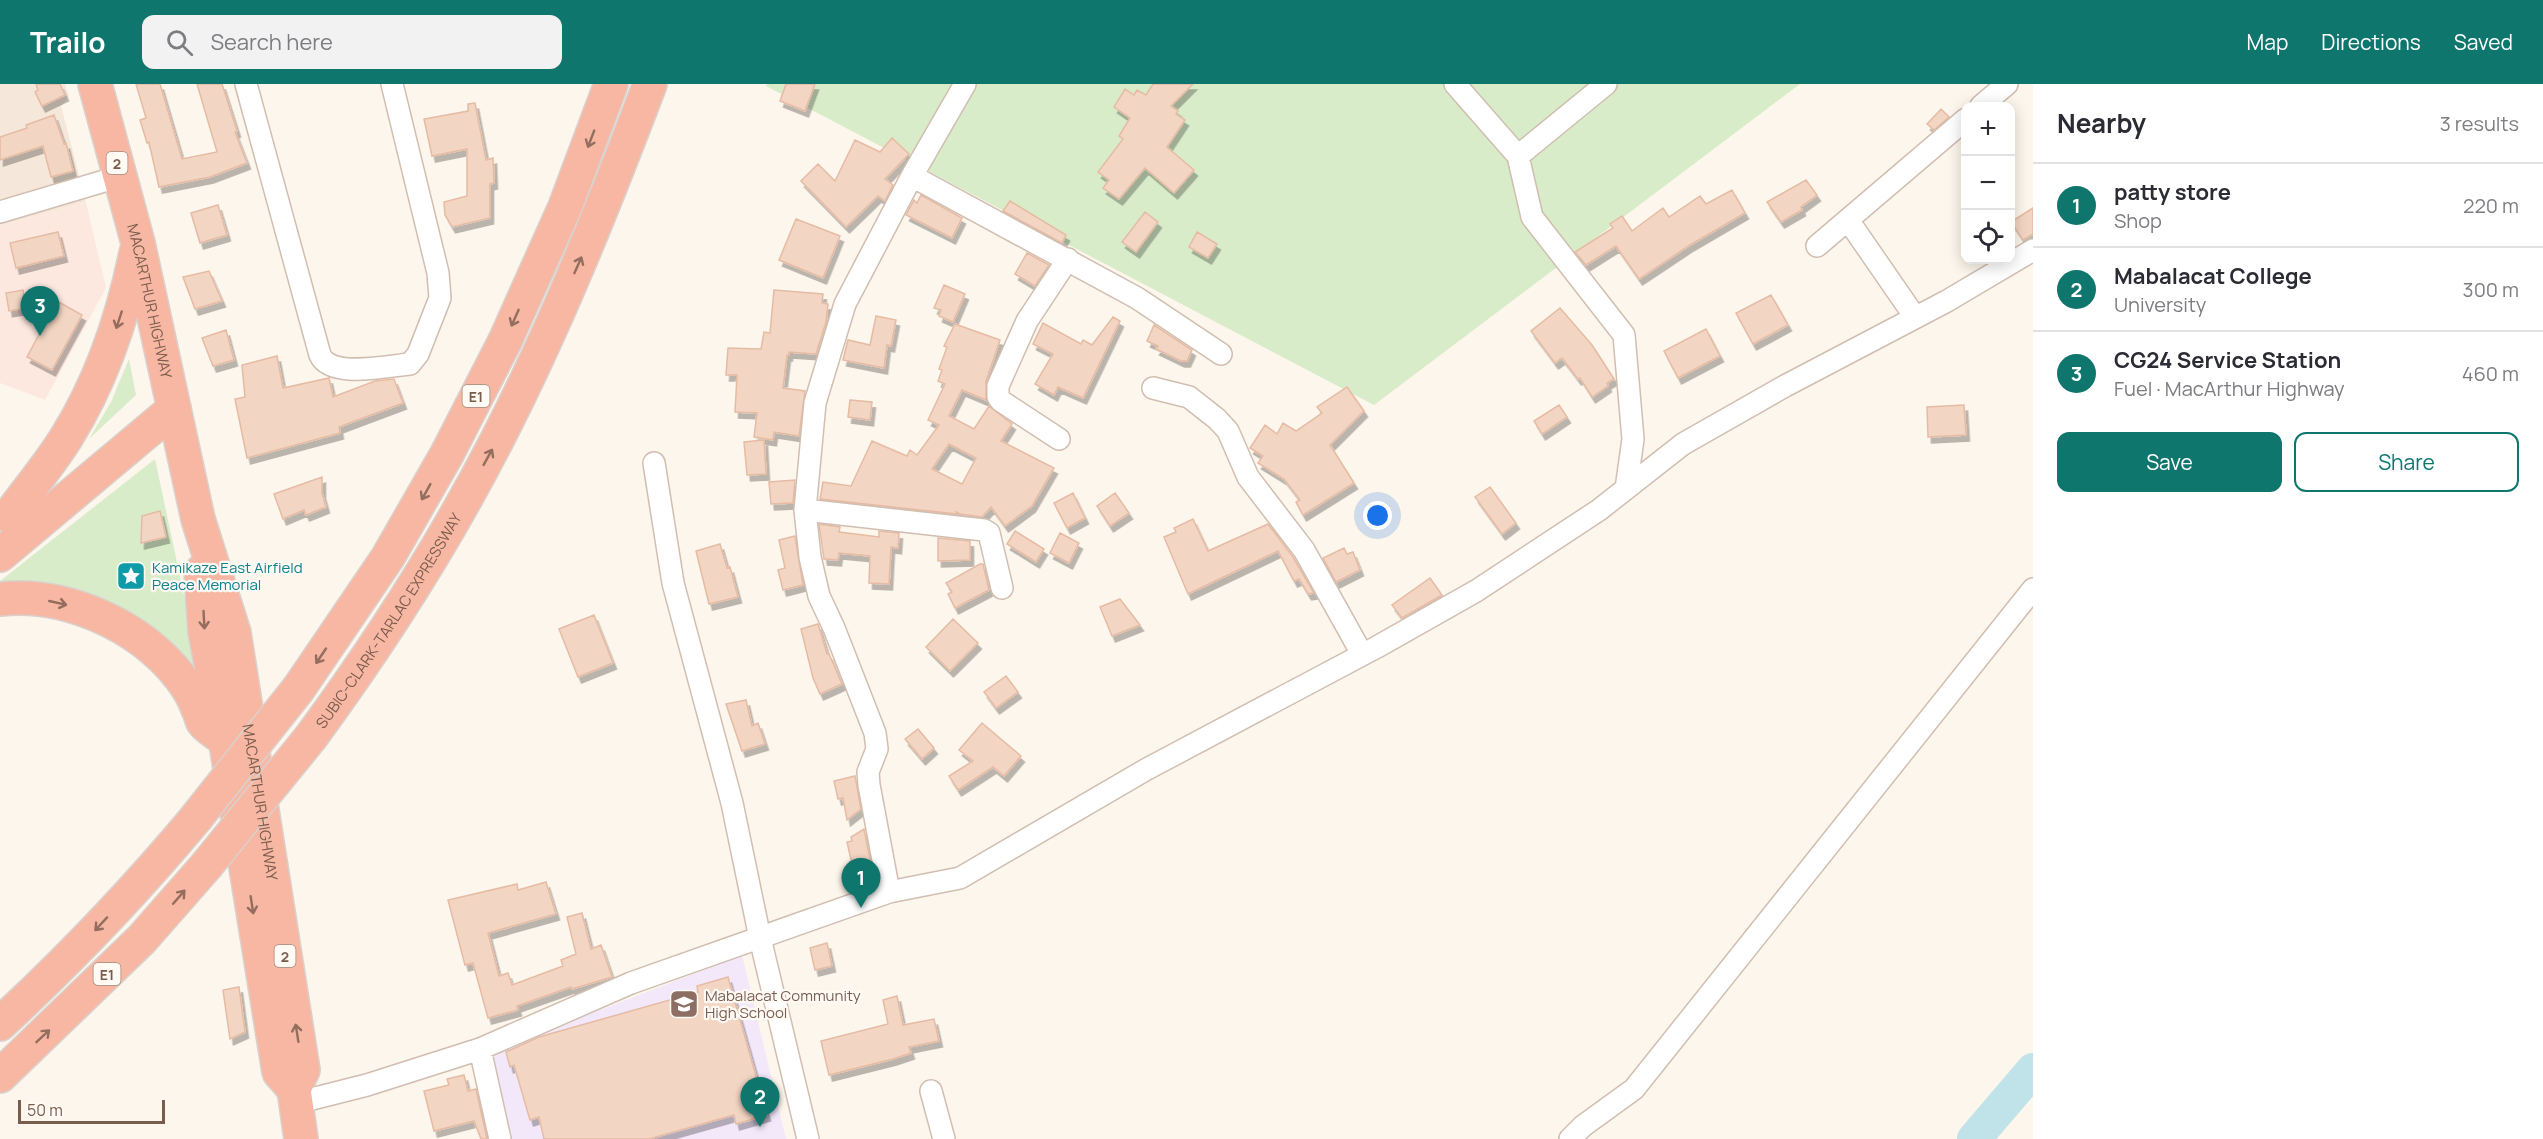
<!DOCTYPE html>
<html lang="en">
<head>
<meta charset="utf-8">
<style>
  body { margin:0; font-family:Manrope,sans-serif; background:#f2f2f3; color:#2b2b33 }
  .controls { position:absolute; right:18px; top:18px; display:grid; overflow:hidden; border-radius:12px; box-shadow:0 3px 15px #0003 }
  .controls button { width:54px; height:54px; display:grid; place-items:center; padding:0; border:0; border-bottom:2px solid #e1e1e2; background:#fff; color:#2b2b33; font:30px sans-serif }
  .scale { position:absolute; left:18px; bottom:15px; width:147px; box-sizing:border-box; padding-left:6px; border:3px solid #7a5c4d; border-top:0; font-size:16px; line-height:21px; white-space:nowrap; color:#7a5c4d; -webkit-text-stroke:4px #fffaf3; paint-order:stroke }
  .you { position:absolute; left:1378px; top:432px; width:21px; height:21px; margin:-15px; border:4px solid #fff; border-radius:50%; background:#1a73e8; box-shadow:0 0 0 9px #1a73e833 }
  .badge { display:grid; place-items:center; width:39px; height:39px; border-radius:50%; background:#0f766e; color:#fff; font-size:20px; font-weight:700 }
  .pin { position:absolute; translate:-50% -50px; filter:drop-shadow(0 2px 3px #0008) }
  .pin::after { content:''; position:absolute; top:32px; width:21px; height:18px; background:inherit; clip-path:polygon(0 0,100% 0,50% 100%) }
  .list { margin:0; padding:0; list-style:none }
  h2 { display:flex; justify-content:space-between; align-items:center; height:78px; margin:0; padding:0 24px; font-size:26px }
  h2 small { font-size:20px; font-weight:400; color:#7c7c81 }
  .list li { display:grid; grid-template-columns:39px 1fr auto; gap:18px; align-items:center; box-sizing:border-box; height:84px; padding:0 24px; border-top:2px solid #e1e1e2 }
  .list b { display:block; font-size:22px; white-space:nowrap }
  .list p { margin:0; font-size:20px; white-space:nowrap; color:#7c7c81 }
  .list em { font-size:20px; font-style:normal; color:#7c7c81 }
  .actions { display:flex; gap:12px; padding:18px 24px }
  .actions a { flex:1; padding:14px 0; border:2px solid #0f766e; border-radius:12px; text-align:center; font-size:21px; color:#0f766e }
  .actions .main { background:#0f766e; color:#fff }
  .icon { flex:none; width:33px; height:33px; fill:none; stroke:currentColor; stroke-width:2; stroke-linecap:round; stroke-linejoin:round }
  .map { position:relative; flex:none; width:2033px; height:1055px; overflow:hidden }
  header { display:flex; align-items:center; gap:36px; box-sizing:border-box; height:84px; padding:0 30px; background:#0f766e; color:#fff }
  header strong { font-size:28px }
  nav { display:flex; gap:33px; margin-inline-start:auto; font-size:21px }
  .search { width:420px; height:54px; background:#f2f2f3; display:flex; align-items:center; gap:15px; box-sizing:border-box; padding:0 21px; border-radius:12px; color:#7c7c81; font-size:22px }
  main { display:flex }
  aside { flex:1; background:#fff }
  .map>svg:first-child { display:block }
</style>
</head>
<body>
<header>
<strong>Trailo</strong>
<div class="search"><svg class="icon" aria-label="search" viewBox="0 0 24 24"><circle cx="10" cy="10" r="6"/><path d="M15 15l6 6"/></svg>Search here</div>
<nav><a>Map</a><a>Directions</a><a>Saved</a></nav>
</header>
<main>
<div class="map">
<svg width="2033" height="1055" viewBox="0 0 2033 1055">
  <defs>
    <filter id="shadow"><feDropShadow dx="3.5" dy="6" stdDeviation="0" flood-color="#0004"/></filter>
  </defs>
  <rect width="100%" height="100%" fill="#fdf6ec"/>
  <path fill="#f5e8da" d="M0,0H65L69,12L61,22L86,118L0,142Z"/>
  <path fill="#fde8e0" d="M86,118L106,204L45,316L0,299V142Z"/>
  <path fill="#f3e8fa" d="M742,871L786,1055H510L487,970Z"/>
  <path fill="#d8ecc9" d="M767,0H1800L1374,321L766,2Z
    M129,275L136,311L89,355L111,318Z
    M155,375L204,605L170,566L0,509V497Z"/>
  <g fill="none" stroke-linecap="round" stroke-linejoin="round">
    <path stroke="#bfe3e8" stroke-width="34" d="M1974,1055L2033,986"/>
  </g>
  <path fill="#f3d5c3" stroke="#e6bba3" stroke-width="1.5" fill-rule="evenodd" filter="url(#shadow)" d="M36,0H60L65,11L42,22L35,8L38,6Z
    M136,0H160L182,75L217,68L197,0H222L237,47L235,48L247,79L210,93L159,103L149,58L147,59L140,36L146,34Z
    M786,0H815L805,27L780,17Z
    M1153,0H1193L1171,22L1178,27L1176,30L1185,36L1167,63L1194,86L1174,109L1145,84L1119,115L1103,104L1109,96L1098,88L1123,55L1119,52L1130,34L1114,23L1125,5L1134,11L1137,6L1146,11Z
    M475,19L486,76L493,74L494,99L490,100V134L452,143L445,131L444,118L467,112V65L432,72L424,35L468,27V20Z
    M1941,25L1949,33L1934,46L1927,40Z
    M54,31L64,60L66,59L73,87L51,93L43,62L0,76V53L27,44L26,41Z
    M892,54L909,70L885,95L893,101L885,117L878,112L846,143L801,97L818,80L835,97L855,56L880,68Z
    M1806,96L1817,111L1801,123L1802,126L1781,138L1767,118Z
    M1732,106L1745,129L1690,161L1639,195L1616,162L1586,181L1575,168L1613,144L1610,140L1622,132L1632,147L1663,124L1669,133L1700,112L1706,120Z
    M921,111L962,134L952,154L906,131L914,116L917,119Z
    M1010,117L1066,151L1062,159L1003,127Z
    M218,121L227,151L200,159L191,129Z
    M2033,124V150L2023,156L2011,138Z
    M1145,128L1158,138L1136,168L1122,158Z
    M796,135L840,152L823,194L779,176Z
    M58,148L64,172L16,184L10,159Z
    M1197,148L1217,160L1208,174L1189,163Z
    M1027,169L1049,181L1035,202L1015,190Z
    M209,187L222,217L195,225L183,193Z
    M944,201L965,210L953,238L939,232L941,226L934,224Z
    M23,206L26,224L9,227L6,209Z
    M774,206L823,210L822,219L828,220L826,238L816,270L789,268V271H787L783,304L805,307L799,352L774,348L773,356L754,353L757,329L735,328L737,291H726L728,264L761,265L764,248L770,249Z
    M1771,211L1788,241L1753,260L1736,229Z
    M57,217L82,231L52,286L27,273Z
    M1560,224L1592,261L1614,295L1607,299L1608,302L1592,313L1580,294L1578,295L1562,274L1555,279L1531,247Z
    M876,232L896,236L891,262L887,261L884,284L843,276L848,256L870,261Z
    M1113,233L1120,237L1083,314L1058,303L1054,311L1035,300L1053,270L1033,260L1043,239L1081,260L1083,256L1092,261Z
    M955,240L1000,256L986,297V316L962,306L949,332L974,345L989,322L1012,340L1001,357L1054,384L1032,422L1005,442L991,423L982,433L960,430L956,428L957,430L820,415L823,398L851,402L872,357L907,372L910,366L917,371L939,341L928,336L945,300L938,297L942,286L939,285L947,263L944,262ZM949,360L976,374L962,400L932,385Z
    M1154,241L1192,266L1187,277H1181L1156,265L1158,262L1147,257Z
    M1706,245L1720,272L1678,294L1664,267Z
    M226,246L234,276L213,282L202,254Z
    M277,272L283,304L329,294L333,313L375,297L394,295L403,319L339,343L340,349L247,374L235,315L245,313L242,281Z
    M1347,303L1364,327L1330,361L1354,399L1303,431L1296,418L1300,416L1284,395L1258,379L1263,372L1250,364L1265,341L1277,350L1283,339L1296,347L1322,329L1317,323Z
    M850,316L872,318L870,336L848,333Z
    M1559,321L1567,333L1542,350L1534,337Z
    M1964,321L1966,351L1928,353L1927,323Z
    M764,356L766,390L747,391L744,358Z
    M322,393V409L326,423L306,431L304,426L283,435L274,410Z
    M795,396L793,419L771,420L769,398Z
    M1490,403L1516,439L1502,450L1475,413Z
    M1073,409L1085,434L1067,444L1054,419Z
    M1115,409L1129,429L1110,442L1097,422Z
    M160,427L166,453L141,459L142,432Z
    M1193,435L1208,467L1268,440L1293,473L1314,509L1308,510L1299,495L1294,497L1278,467L1188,510L1164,453L1176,448L1174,444Z
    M819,440L840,443L839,448L879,453V447L899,449L898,464L891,463L889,500L869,499L870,472L839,469L838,476L824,475Z
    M1015,447L1044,465L1036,478L1007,460Z
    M1060,449L1079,459L1069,479L1050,469Z
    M795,452L803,501L783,506L778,486L785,484L779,456Z
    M938,454L970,457V476L938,477Z
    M720,460L727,484L730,483L738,513L709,520L696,467Z
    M1344,464L1347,470L1353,468L1360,486L1336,498L1323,474Z
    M980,480H983L989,506L955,524L948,510L952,508L946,499Z
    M1430,494L1442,511L1402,534L1392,521Z
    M1120,515L1140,541L1112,552L1100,523Z
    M594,531L613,579L578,593L559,545Z
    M953,535L978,559L950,587L926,563Z
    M818,540L827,570H829L842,600L820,610L813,594L801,545Z
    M1006,592L1018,608L996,624L984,608Z
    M746,616L752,642L758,639L765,660L742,667L726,620Z
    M982,639L1021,672L1004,692L993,683L958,706L949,692L973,677L959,666Z
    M918,645L934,664L922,675L905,655Z
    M855,692L861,725L847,736L843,714L838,715L834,697Z
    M864,745L874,795L856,797L847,758L852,757L851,753Z
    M546,798L556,830L488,849L499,892L508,889L512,901L563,882L561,876L576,870L567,833L582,829L591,865L601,861L612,893L572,905L571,903L517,922L518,926L488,934L473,879L465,881L448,816L517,800L518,806Z
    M827,859L832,882L815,886L810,864Z
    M728,893L767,1031L736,1040L734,1031L649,1055H544L539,1033L530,1036L514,981L510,983L506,968L539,953L698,908L697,902Z
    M239,903L245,948L230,955L223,906Z
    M897,912L903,941L934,935L939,957L909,963L911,969L893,975L829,991L821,957L888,940L883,916Z
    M464,991L468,1007L476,1005L487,1055H481L474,1037L434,1047L424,1007L449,1001L447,995Z"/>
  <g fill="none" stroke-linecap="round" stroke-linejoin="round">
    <g stroke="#d1beb0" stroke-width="24">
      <path id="street" d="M246,0L320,271C331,295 388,282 410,280L418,270L440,214L438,189L392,0
        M1455,0L1518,72L1532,133L1624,251L1633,355L1626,405
        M1981,22L2007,0
        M1518,72L1606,0
        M912,92L1137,214L1221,270
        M0,128L121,92
        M1848,136L1915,233
        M1817,162L1966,35
        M1153,304L1189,313L1217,335L1228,347L1248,393L1304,466L1362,570
        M1059,355L1001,317L998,313V302L1027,237L1068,175
        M654,379L673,499L732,719L760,854L808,1055
        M805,426L984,446L989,449L1002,504
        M889,808L869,701L868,688L877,665L875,649L834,544L819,512L810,473L805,426L815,319L845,220L912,92L965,0
        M480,965L500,1055
        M931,1007L944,1055
        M296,1019L367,1001L480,965L631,899L889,808L960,794L1147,685L1377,563L1476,507L1599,426L1683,360L1785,302L1947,217L2033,166
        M1570,1055L1583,1042L1634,1005L2033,505"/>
    </g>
    <g stroke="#dad1cd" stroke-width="36">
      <g id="highway">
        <path id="s1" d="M95,0L138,159L198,435L234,549L303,986L294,1005L301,1055"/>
        <path d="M9,432C28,406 49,381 66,354C101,298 123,233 136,169"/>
        <path d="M0,471L174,325"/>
        <path d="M201,488L205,548L224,647L279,988L294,1005"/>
        <path d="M0,515C66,508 139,541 180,593C187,602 194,613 198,625C200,628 201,634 203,638C206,643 215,648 220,652"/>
        <path d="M299,604L388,473L447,370L505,257L565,123L611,0"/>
        <path id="s2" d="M311,653C380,559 443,461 496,358C556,242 604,121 650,0"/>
        <path d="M0,940C69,876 135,807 196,734"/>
        <path d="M0,992L142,855L206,782"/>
      </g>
    </g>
    <use href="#street" stroke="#fff" stroke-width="21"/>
    <use href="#highway" stroke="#f7b7a3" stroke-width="33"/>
    <g stroke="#dad1cd" stroke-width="36" stroke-linecap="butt">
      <path id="highway-bridge" d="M196,734L299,604
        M206,782L311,653"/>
    </g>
    <use href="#highway-bridge" stroke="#f7b7a3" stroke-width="33"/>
  </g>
  <defs><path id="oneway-shaft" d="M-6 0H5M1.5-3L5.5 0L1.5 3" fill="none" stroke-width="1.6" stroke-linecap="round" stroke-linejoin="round" transform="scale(1.5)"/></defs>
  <g stroke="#936e5e">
    <use href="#oneway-shaft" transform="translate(591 55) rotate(111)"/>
    <use href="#oneway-shaft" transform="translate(578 181) rotate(-66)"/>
    <use href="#oneway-shaft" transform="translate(515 234) rotate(114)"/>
    <use href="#oneway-shaft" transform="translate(119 236) rotate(108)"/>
    <use href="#oneway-shaft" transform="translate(488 373) rotate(-61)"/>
    <use href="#oneway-shaft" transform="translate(426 408) rotate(119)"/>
    <use href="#oneway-shaft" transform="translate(58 519) rotate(13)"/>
    <use href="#oneway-shaft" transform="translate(204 536) rotate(87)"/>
    <use href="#oneway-shaft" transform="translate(321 572) rotate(124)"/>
    <use href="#oneway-shaft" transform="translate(179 813) rotate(-49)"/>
    <use href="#oneway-shaft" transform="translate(252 821) rotate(81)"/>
    <use href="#oneway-shaft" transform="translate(101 840) rotate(133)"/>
    <use href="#oneway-shaft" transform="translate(297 949) rotate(-99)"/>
    <use href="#oneway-shaft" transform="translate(43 952) rotate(-43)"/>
  </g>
  <defs>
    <g id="sight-square" transform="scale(1.5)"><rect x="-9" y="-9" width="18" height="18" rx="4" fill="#0f9aa8" stroke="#fffaf3"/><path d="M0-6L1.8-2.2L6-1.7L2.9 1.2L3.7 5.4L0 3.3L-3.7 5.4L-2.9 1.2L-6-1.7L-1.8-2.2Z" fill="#fff"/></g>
    <g id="school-square" transform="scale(1.5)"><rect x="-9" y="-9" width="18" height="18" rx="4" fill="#8d6e63" stroke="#fffaf3"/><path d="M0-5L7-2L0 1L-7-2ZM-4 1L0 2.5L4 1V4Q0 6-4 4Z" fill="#fff"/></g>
  </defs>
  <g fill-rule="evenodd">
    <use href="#sight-square" x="131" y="492"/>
    <use href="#school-square" x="684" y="920"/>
  </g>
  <g text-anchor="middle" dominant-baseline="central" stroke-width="4.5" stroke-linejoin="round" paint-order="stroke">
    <g fill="#fffaf3" stroke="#a28b7f" stroke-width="1.5">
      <rect x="106.5" y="68" width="21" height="22" rx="4.5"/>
      <rect x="462.5" y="301" width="27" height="22" rx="4.5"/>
      <rect x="274.5" y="861" width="21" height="22" rx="4.5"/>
      <rect x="93.5" y="879" width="27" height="22" rx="4.5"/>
    </g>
    <g font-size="14" font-weight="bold" fill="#7a5c4d">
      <text x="117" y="79">2</text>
      <text x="476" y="312">E1</text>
      <text x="285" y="872">2</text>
      <text x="107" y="890">E1</text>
    </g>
    <g font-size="15" fill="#7a5c4d" stroke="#fffaf3">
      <text stroke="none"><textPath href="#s1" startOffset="224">MACARTHUR HIGHWAY</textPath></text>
      <text stroke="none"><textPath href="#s2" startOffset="140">SUBIC-CLARK-TARLAC EXPRESSWAY</textPath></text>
      <text stroke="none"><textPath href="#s1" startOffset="738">MACARTHUR HIGHWAY</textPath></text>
    </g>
    <g font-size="15" fill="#0d838f" stroke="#fffaf3" text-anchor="start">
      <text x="152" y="483">Kamikaze East Airfield<tspan x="152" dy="17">Peace Memorial</tspan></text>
    </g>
    <g font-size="15" fill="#785e54" stroke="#fffaf3" text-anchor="start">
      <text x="705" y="911">Mabalacat Community<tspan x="705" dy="17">High School</tspan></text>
    </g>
  </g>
</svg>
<div class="controls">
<button>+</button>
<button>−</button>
<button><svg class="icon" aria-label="locate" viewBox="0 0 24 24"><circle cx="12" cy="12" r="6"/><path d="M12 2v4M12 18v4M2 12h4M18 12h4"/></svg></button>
</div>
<div class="scale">50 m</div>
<div class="you"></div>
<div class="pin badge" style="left:861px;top:824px">1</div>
<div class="pin badge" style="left:760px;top:1043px">2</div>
<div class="pin badge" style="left:40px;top:252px">3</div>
</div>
<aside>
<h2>Nearby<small>3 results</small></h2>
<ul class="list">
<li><span class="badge">1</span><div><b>patty store</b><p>Shop</p></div><em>220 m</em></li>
<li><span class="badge">2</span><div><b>Mabalacat College</b><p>University</p></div><em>300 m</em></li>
<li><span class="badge">3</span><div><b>CG24 Service Station</b><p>Fuel · MacArthur Highway</p></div><em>460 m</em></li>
</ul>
<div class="actions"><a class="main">Save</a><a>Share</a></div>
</aside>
</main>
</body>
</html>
